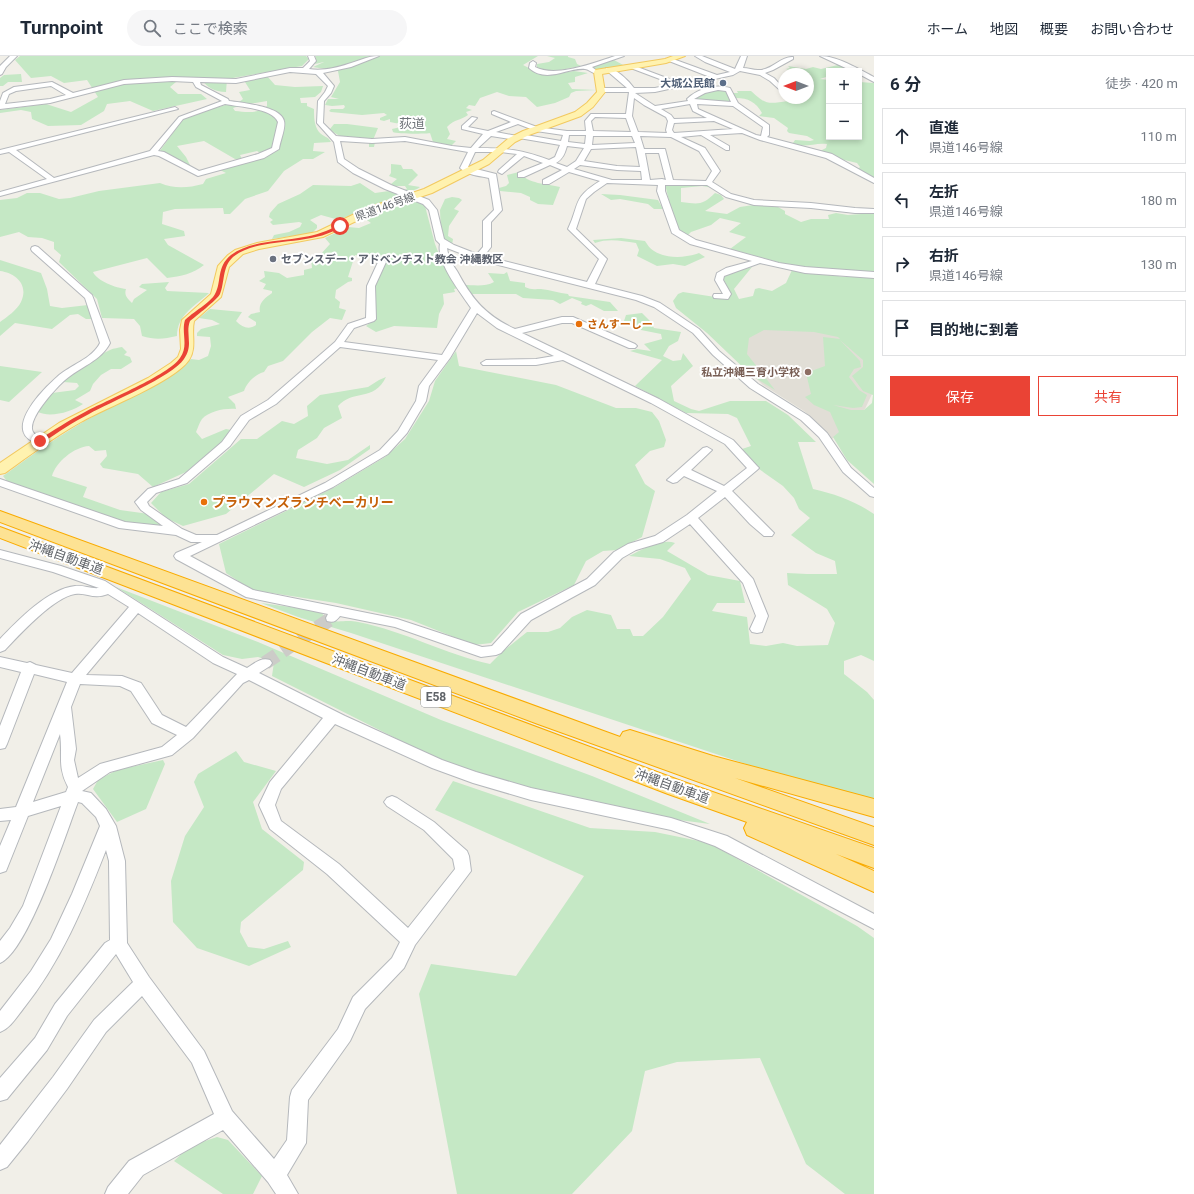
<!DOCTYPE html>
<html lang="ja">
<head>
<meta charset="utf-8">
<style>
  body { margin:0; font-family:Roboto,"Noto Sans JP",sans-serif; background:#f6f6f7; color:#1f2937 }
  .controls { position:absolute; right:12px; top:12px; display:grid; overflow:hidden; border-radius:0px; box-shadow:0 2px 6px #0003 }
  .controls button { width:36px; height:36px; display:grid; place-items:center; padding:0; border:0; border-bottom:1px solid #e0e1e3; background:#fff; color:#1f2937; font:20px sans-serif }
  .compass { position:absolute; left:778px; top:12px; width:36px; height:36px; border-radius:50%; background:#fff; box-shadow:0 2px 6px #0003; rotate:270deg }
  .stop { position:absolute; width:12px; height:12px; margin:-9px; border:3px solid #ea4335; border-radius:50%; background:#fff }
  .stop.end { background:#ea4335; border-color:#fff; box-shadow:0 1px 4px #0008 }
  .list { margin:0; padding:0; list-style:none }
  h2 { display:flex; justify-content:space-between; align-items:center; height:52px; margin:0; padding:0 16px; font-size:17px }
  h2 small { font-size:13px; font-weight:400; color:#747a83 }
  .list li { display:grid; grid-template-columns:26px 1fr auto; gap:12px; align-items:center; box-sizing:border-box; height:56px; margin:0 8px 8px; padding:0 8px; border:1px solid #e0e1e3; border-radius:0px }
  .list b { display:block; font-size:15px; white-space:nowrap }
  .list p { margin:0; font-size:13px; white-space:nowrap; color:#747a83 }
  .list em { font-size:13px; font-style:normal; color:#747a83 }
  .actions { display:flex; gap:8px; padding:12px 16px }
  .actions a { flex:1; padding:9px 0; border:1px solid #ea4335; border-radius:0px; text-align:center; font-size:14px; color:#ea4335 }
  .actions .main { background:#ea4335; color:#fff }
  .icon { flex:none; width:22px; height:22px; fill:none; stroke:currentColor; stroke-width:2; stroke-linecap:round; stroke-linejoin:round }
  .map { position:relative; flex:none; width:874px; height:1138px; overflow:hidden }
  header { display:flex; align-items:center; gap:24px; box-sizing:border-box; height:56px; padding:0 20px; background:#fff; border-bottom:1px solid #e0e1e3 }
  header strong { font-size:19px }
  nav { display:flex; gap:22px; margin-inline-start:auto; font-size:14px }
  .search { width:280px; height:36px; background:#f6f6f7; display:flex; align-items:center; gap:10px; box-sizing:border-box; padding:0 14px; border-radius:22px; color:#747a83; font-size:15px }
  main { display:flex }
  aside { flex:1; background:#fff }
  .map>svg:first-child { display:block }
</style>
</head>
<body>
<header>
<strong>Turnpoint</strong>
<div class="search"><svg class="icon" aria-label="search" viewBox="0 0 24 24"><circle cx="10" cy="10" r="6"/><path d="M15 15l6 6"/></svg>ここで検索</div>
<nav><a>ホーム</a><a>地図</a><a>概要</a><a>お問い合わせ</a></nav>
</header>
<main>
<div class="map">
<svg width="874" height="1138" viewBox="0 0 874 1138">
  <rect width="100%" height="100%" fill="#f1efe8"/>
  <path fill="#e1ded6" d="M761,270L811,273L838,280L864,304L872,338L865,353L832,383L804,355L763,329L735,302L741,278Z"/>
  <path fill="#c5e8c5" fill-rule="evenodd" d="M20,0H306L309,3L302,10L227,23L226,36C214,36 207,31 200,22L182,21L170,31L178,38H201L207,43L153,55L130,45L107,48L104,55L81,69L48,70L32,63L31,56L21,54L0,57V54L46,48L71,56L98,41L87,24L64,27L51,20L31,22L15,4Z
    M315,0H538L523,9L537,16L561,17L574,15L588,17L575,21V26L568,27L572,33L597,34L576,35L571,37L569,41L555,47L537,51L526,41L509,40L497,36L480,42L475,50L469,49L466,52L472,54L466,56L468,59C462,64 454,63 447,71L450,78L447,83L456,85L451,90L433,86L430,77C427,78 396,78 393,76L392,73L401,71L400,68L390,66V63L384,65L380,64V62L387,59L384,57L362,59L331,56L329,55L331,53H343L345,51L344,49L332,50L325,49L328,43H339L331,41L340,26L338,15L313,11L324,6L315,8L316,2Z
    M547,0H568V1L575,3L577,8L581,10C568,12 550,19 537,11V8L549,6L555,2Z
    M614,4L625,10L596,14L590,11Z
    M838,9L847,13L829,15V20L820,23L829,24V81H859V26L874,27V122L858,113L860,111L857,107L836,102L820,95L826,92L827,88C816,86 803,93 793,87L795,84L810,85L814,84L807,80L789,77L787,75L788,72L774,62L759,60L762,57C756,46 748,42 736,42L733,37H738L737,35H751C766,49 768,48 788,45L785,42H808V18H799L786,13L790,12L788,10L806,13L813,11L821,13Z
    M21,18L22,26H8L3,30H0V22L4,19Z
    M267,20L275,29L295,31L323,30L321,36L315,41L300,42L301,47H307V50L314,53C314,60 314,70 319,76C323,81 328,80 331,86L314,87L313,95L325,96L313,103H303L284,115L268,135L245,143L230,158H224L223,152L175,153L163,156L162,168L184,175L185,180L164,183L168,189L204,209C193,218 181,220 167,222L147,202L93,216C97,225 116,232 126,233C124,239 127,242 132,247L134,243L147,234L139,231L142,228L169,226L165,232L167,235L209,237C195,250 177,259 177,280C164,283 155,284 142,280L140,270L134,263L102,262L97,243L59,206L61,199L54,193V186L42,182L28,181L19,176L0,181V144L17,142L27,137H40L59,143L70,142L99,135L160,127C174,133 188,132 203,128L206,123L226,117L220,114L267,101L257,95L240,99L242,103H235L204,85L177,90L186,101L191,111L159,96L183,63L187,60L229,48L239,50L233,52L235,55C246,56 259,58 267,50V45L249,48L239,46L243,43L239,36L250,34L245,26Z
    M719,33L726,34L733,47L694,43L701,37Z
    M334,68H347L378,72L373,84L375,86L374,91H369V87C356,85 340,83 330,73Z
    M391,108L401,109L403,113H412L418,119L408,129L420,131C415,135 410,135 404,134L407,133L405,130H393L391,128L397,123L389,120L391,117Z
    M519,116C527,128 548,128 560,131L553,149L538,148L530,144V141L521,137L500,135L499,132L506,130L509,127L507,119Z
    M360,127L375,137L389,135L401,140L366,152L339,164L321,159L310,164L317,169V172L312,177L272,183L274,179L289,176L300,171L302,167L299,166L273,169L270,166L273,164L269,161L270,157L278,148L300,138L313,129L351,130Z
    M665,128L710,130L714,132L702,130L681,132V146C698,148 702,150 715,137L721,139L724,143L705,155L727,158L740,151L760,148L778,151L785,155V158L801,166L811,163H829L828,159L836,157L848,159L874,157V216L824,214L793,210L730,193L746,181L729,176L741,167L720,162L711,169L691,176L687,180L678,175L669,145Z
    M601,138L620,139L658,144L663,153H654L648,148L620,143L611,144Z
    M452,141L459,142L462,144L454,153L459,155L449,170L448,180L453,183L452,189L444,184L441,178L440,154L445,143Z
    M411,144L416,145L425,150L435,188L442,206H439L443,207L458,232L454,233L455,236L443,238L444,248L439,258L437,272L394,270L376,276L366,270L374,264L375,228L385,203L355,199L348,221L352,222V225L348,226L336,234L335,242L340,246L339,252L346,254L342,264L330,262L312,276L283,305L268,310L264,316C256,318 247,326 244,335L228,341L235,348L236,353C226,352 209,355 202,363C199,367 198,372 196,376L202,383L226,373L231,374L222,386L186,416L153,431L138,418L103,412L100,408L107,400L106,394L95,395L89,390C74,391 56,406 52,420L87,431L83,441L120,454L149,458L162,468L157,471L125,467L7,425L3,420C32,399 61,378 92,361C124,342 165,331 191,303L199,304L208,300L211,290L210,281L197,280V277L201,273L220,268L212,264L199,262L210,253L242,256L236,265C243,272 249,274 256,269V266L248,261L251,258L260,256C258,247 265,242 272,237V235L263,233L266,228L259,225L265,221L264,215L279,217L287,222L304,219V214L312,212L311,202L320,199L330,188L325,182L348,171L359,172L371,167L364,162Z
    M621,182L645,185C647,188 650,193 654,195C666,203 686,202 699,197L705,201L685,210L673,208L657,210L637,200L639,194L636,187C622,185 609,182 595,187L593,184Z
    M0,204L41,217L47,233L50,250L62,252L88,249L92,263H86L78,258L70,259L52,273L15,267L0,280V266C7,261 17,254 21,246C29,229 16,217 0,215Z
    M752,211L734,233L739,243L753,240L755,233L759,232L772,235L786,227L792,214L845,221L874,220V428L847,404L833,381L839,376L830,356L814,349L805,341L811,338L806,317L825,310L823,281L840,283L838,281L814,276L764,274L749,282L747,298L775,334L751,319L707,277L676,252L673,245L678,238L683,236L728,243C731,235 726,229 723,222L727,217ZM840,284L863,304V311L852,320L863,335L873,339L872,347L864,354H851L833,349L853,352L862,351L867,339L859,334L849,321L854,313L861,311L860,305Z
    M507,216L510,225L525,227V231C531,234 534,233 541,233C550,234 559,237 568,238L569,240L610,246L618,255H604L591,248L586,250L581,248L582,246L572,242L560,248L553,244L523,242L516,238H469L464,229C473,229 486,231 494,226L488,217L504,218Z
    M642,257L650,265L654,272L681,276L678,285L669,290L663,300L673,305L681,304L683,297L693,310L671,330L674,345L691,353L699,355L730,345H766L788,359L816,386H798L813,433C835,438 855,445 874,458V605L861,599L844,605V618L867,636L874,644V743L749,709L351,577L298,561L261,547L320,555C333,572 341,562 358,566C404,575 445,598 490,608L502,596L527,576H548L560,572L572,561L587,554L611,559L617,573H630L633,580H643L663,561L691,523L685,512L660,503L629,500C642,494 661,482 675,487L667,495L708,519L740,525L745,547H717L712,555L747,561L750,588L766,590L783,587L797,590L828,589L835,567L827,553L788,529L787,517L807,518H837L835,505L816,497L791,479L810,462L799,453L794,442L783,430L759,413L742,393L751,390L737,362L728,358L686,357L635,330L662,304L630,295L637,293L651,295L644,288L662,283L661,278L641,274L624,265L626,259Z
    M122,291L127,296L124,299L130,301L132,306L121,313H111L101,319L93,328L90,335L75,344L83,348C72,356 50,362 38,356L52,337L75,334L79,330L77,327L63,326C70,319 100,298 110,294C114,292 118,292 122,291Z
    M456,295L459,310L556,329L616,352H636L652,356L659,365L666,384L664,391L650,395L635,409L645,428L655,435L642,481L617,494L603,495L586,505L574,529L518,556L491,587L474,589L411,564L336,547L252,534L226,517L219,488L335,431L385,401L405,383L429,345L435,325Z
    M0,310L42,316L9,346L0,344Z
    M386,321C374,346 353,333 338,350L342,362L324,372L317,382L298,394L296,402L327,408L348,404L370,389V393L340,414L304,431L274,418L226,458L183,470L166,462L151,447L161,436L189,428L241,383H257L282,365L294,368L308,360L307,350L320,339L368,331L379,324Z
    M116,531L258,586L441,664L592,720L710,768L671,763L532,733L439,704L272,620L274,606L258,601L242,603L223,599Z
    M236,695L244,706L276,715L253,746L262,773L304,806L303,814L241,866L240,876L248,891L264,893L288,885L291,891L249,910L197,892L173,866L171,825L185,780L204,751L194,726L198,718Z
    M163,704L165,708L146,753L117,766L93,733L98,724L117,714Z
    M453,725L590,772L655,776L709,787L857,870L874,882V1138H845L806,1108L760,1002L677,1006L645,1015L632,1075L572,1138H457L419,938L431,908L516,920L584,820L435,754Z
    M217,1081L228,1084L262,1120L253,1138H223L174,1105L190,1090Z"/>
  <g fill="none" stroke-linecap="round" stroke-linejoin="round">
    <path stroke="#ccccc8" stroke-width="14" stroke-dasharray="14 7" stroke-linecap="butt" d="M265,607L332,562"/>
    <g stroke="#b5b8bc" stroke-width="2">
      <path id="minor" d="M10,0H17L6,11L2,18L0,19V10Z
        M308,0H314L316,5L309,13C322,15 336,12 348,8C359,5 367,0 379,0L351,11L323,17L334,30L331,37L324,45L323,67L336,80L372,83L405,81L452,90L471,92L483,78L462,73V70L472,61L477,62L468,71L488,75L511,66L492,58V56L494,55L537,71L567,75H586L585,65L591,58H626L629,36H602L599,34L602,32H627L606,14V12C615,11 629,25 634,32H655L673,28L628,11V9H632L680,27L710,21L669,5V3H673L717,19L730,16L705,6L695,0H702L735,13L741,0H747L743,12C748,12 753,14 758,14C771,15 781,0 793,1V3L773,14L765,17L774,22L784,33L781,35L770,25L760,19L740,15L733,19L655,36L635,37L655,50L688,45L687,43C698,32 716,28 730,32L738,47L769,69V79L767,81L832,98L874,122V127L826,102L760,84L742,77L710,79L729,90V94H726L701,79L681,81L705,92L720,115L712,126L731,138L754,144L811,147L855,152L874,153V157H855L811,152L754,149L726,141L707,129H665V135L679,174L696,184L779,207L805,211L874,216V222L805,217L760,207L724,220L723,224L731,238L728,243L714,242L713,240L714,238H723L715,224L717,217L726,212L752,205L690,188L672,177L657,135L658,129L607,127L594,136L586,143L576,173L607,203L595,228L642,240L660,247L699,273L719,295L758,328L809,360L827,377L851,412L874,432V441L870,440L843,416L819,381L801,364L750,332L713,299L693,277L654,251L636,244L475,203L447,192C448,201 452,208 457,215C472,243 485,259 515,273L562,261H573L635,288L637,290L635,292H629L572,267H562L522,277L659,343L733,384L757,410L759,412L757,414L732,435L774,477L772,480H764L750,468L725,441L698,462L753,523L768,560L762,576L757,577L752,576L750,573L756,560L743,527L690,468L663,486L636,494L622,502L595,529L531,564L501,597L496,599L481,601L395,571L340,560C336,565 334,567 327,565L326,562L328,558L246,541L176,503L174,500L176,497L202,486H191L176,479L119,472L0,430V423L125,466L163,470L141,454L135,446L148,433L179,423L222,386L241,360L268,344L335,286L348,268L366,262L367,230L379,204L382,203L386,206L375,230L376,263L374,265L354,272L344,286L442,299L471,252C461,237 436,206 440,188L436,184L429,154L423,148L385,133L353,117L338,106L334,86L317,67L318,45L325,36L328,30L316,18L290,16L236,27L200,26L201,29L228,43L229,45C242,47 281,50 284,65C286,72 280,85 279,93L264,102L198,120L159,100L154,99L0,140V136L47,123L9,96L0,98V94L175,51L178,53L16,94L54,122L150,95L179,61L222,45L196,31L193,26L172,25L124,28L50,47L0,53V45L3,37L14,31L52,26L73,37L124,24L172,21L236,23L290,12H303L310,5ZM51,30L66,39L50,43L5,48L9,38L16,35ZM718,34L726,35L731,46L694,43L705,37ZM634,42L644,49L666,61L668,65L666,74L667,77L638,76L632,60ZM225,48C239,51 272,52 278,66L272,92L258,98L199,115L164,96L158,95L183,63ZM690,48L693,55L707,62L674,63L671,59L661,53ZM697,48L733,50L763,71L761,80L756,79L698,53ZM595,61L626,62L631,76L593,75L591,65ZM714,65L733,73L674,77L672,74L674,67ZM518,68L536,75L563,79L561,85L520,78L517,80L496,76ZM569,79H586L585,88L568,86ZM491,80L516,84L519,82L560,89L555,101L549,104C522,94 507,92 478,92ZM593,80H632L635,87L592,89ZM640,80L671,81L699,95L712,115L706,125L673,124L665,93H644ZM340,85L372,87L405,85L468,96L460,112C467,119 480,120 489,122L494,154L483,165V191L477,198L454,189L444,183L437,154L429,144L391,129L359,113L344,103ZM567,90L584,92L576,105L567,111L556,107C563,103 565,97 567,90ZM636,91L640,111L617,110L584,105L591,93ZM475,96H501L517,98L499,114L498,116L502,118L524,100L543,107L518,117V121H524L550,109L562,114L543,124V128H549L569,116L600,125C572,142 580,148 568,173L599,203L587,226L484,200L491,191V166L502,154L496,118L468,111ZM645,97H659L666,124L662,123L650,124ZM580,109L617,114L641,115L642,124H612L574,113ZM477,257L497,272L554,300L536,303L486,304L481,307L483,309H536L563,304L651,347L725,388L747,412L724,430L691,414L712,394L707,391L703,392L667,424L673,427L677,426L684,420L717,435L687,459L655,480L628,488L614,496L587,523L521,558L492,590L482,591L397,563L253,534L190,500L333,431L388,398L407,377L426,345L429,330L450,302ZM340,291L438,304L419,330L416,345L398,375L380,394L325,427L217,479H196L182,473L149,450L147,446L156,437L187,427L230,390L249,364L276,348Z
        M615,0H624L592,11L597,15L594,17C591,16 588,13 585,13C568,11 547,28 529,12L530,7L533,5L536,7L535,11C555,22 594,7 615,0Z
        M820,0C838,0 858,13 874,21V26L859,18V15H852Z
        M35,190L38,191L92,239L110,287C101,305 80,311 65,324C56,332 26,364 33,376C36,381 42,381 45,385L40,388C0,378 40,336 57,321C70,309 92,303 100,287L85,242L32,195L31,193L32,191Z
        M0,494L61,510L105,525L223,601L247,612C255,607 261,601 270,604L272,607L270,610L259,617L345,660L442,704L476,716L531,732L671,762L727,780L874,858V873L715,790L671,774L531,744L473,727L432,712L335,668L281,733L275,749L281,765L339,808L408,872L455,813L453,803L424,774L387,750L384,746L387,742L392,740L397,742L434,766L467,795L469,800L471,815L415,889L404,912L365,953L350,985L308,1044L306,1087L287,1119L298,1138H276L268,1126L223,1074L143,1119L128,1138H105L108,1131L129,1105L214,1058L192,1007L142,940L106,976L67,1033L28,1085L7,1111L0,1114V1089L53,1021L94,964L133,926L116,898L67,960L47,994L7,1043L0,1045V1022L35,982L55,948L105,887L110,884L109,805L106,794C84,850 61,906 23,953C16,962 10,972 0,976V955L31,915L51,883L72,838L100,770L96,761L82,747L78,746C66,777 28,896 0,907V885L10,872L23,850L61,750L28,760L6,815L0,817V790L11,764L0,765V753L16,751L67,626L34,618L7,688L5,692L0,693V670L21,616L0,611V601L27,607L30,606L36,609L72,617L129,551L108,538C93,544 87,536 75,538C54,541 19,579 5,594L0,596V583C18,564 48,533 75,530C83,529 91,533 99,532L53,516L0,502ZM138,557L213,607L237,618L186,671L162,659L141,627L122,620L86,619ZM249,624L323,662L270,726L259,749L270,773L327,818L400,886L392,902L353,941L338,973L292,1034L290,1041L287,1084L274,1103L232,1055L204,995L149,921L127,887L125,805L116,770L106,753L91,737L82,735L110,716L172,699L193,682L243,627ZM80,628L120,630L131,635L152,667L177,679L162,691L100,708L78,722L74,704L76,693L71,651ZM60,678C63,700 57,710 68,731L66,736L33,746Z"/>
    </g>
    <g stroke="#f2c960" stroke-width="2">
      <path id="major" d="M673,0H685L666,7L602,18L605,36L593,51L581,60L529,79L515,86L489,108L432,137L375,156L323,181L259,193L243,198L229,211L221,241L194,265C191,278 197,292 189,304C174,326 107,351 81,366C54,381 30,399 5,417L0,418V407L59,367L148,322L171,307L178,301L181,293L180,274L182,264L211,238L218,210L228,199L235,194L257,187L317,176L367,152L424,133L483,104L509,82L523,75L575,56L587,47L597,36L594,16L595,14L665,3Z"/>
    </g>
    <g stroke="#f9ab00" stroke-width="2">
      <path id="highway" d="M0,455L620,681L623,676L630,674L713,700L874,743V761L735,722L874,771V789L538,668L0,466Z
        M0,471L684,726L874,792V812L836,798L874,815V836L747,779L744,772L747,766L668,738L0,482Z"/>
    </g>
    <use href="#minor" fill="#fff" fill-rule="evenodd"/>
    <use href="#major" fill="#fff2af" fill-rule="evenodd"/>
    <use href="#highway" fill="#fde293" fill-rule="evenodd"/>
  </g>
  <path fill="#ea4335" d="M338,169L342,170C312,192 260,179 233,201C222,211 225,226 220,238C217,244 196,260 190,265C185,278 194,289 184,303C172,321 110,346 89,358C73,366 57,377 42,387H38V384C53,375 69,364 85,356C105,345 169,319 180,302C189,290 181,277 185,264C192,257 211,246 215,238C222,226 216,211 231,199C251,184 280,186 304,181C316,179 328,175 338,169Z"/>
  <circle fill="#5c6f8a" stroke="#fff" stroke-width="1.5" cx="723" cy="27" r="4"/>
  <circle fill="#6b7280" stroke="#fff" stroke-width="1.5" cx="273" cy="203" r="4"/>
  <g fill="#e8710a" stroke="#fff" stroke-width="1.5">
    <circle cx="579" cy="268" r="4"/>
    <circle cx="204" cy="446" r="4"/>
  </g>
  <circle fill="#8d6e63" stroke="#fff" stroke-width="1.5" cx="808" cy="316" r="4"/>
  <g text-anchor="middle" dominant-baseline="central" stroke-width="4" stroke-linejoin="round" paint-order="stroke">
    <g font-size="11" font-weight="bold" fill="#4e5e75" stroke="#fff" text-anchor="end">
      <text x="715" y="27">大城公民館</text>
    </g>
    <g font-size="11" fill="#5f6368" stroke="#fff">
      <text transform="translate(385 151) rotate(-20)">県道146号線</text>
    </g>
    <g font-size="11" font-weight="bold" fill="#5b616d" stroke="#fff" text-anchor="start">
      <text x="281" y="203">セブンスデー・アドベンチスト教会 沖縄教区</text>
    </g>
    <g font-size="11" font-weight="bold" fill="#c56008" stroke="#fff" text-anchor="start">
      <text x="587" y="268">さんすーしー</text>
    </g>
    <g font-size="11" font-weight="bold" fill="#785e54" stroke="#fff" text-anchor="end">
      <text x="800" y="316">私立沖縄三育小学校</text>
    </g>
    <rect fill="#fff" stroke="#8f9295" stroke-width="1" x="421" y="631" width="30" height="20" rx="3"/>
    <g font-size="12" font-weight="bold" fill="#5f6368">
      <text x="436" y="641">E58</text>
    </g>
    <g font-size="13" fill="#70757a" stroke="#fff">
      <text x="412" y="67">荻道</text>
    </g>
    <g font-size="13" font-weight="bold" fill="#c56008" stroke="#fff" text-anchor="start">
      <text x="212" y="446">プラウマンズランチベーカリー</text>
    </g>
    <g font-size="13" fill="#5f6368" stroke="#fff">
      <text transform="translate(66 501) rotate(20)">沖縄自動車道</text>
      <text transform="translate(369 616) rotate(21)">沖縄自動車道</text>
      <text transform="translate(672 730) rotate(20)">沖縄自動車道</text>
    </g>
  </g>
</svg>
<div class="controls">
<button>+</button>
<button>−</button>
</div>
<svg class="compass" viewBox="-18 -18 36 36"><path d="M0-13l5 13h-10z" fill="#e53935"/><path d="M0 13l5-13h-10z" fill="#747a83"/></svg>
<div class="stop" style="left:340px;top:170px"></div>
<div class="stop end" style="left:40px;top:385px"></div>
</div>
<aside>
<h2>6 分<small>徒歩 · 420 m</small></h2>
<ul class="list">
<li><svg class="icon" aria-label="ahead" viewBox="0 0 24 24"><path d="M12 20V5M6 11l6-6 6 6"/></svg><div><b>直進</b><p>県道146号線</p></div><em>110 m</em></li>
<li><svg class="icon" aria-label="left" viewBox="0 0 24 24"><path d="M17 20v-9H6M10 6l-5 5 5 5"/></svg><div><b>左折</b><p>県道146号線</p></div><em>180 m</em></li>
<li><svg class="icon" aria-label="right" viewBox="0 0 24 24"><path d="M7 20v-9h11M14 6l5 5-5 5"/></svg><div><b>右折</b><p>県道146号線</p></div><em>130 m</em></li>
<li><svg class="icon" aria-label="arrive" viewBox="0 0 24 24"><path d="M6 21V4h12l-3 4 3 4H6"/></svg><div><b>目的地に到着</b></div></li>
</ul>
<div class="actions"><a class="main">保存</a><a>共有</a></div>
</aside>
</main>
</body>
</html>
